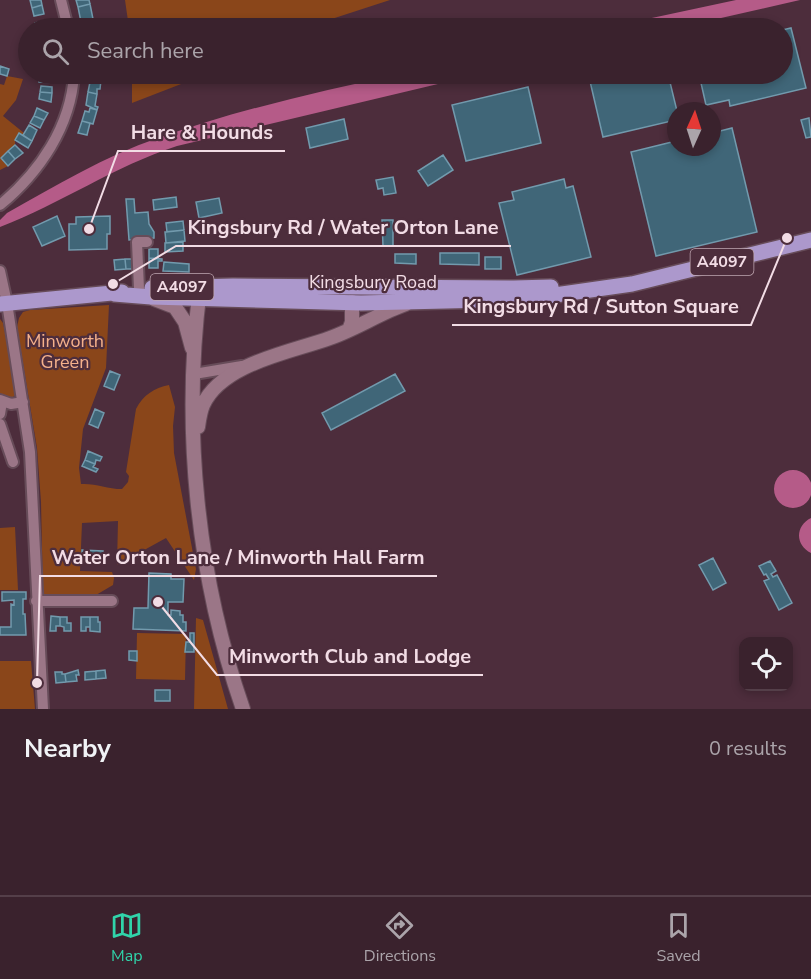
<!DOCTYPE html>
<html lang="en">
<head>
<meta charset="utf-8">
<style>
  body { margin:0; font-family:"Nunito Sans",sans-serif; background:#452f39; color:#f1f3f6 }
  .controls { position:absolute; right:18px; bottom:18px; display:grid; overflow:hidden; border-radius:12px; box-shadow:0 3px 9px #0003 }
  .controls button { width:54px; height:54px; display:grid; place-items:center; padding:0; border:0; border-bottom:2px solid #543f49; background:#3a222d; color:#f1f3f6; font:30px sans-serif }
  .compass { position:absolute; left:667px; top:102px; width:54px; height:54px; border-radius:50%; background:#3a222d; box-shadow:0 3px 9px #0003; rotate:3deg }
  .list { margin:0; padding:0; list-style:none }
  h2 { display:flex; justify-content:space-between; align-items:center; height:78px; margin:0; padding:0 24px; font-size:26px }
  h2 small { font-size:20px; font-weight:400; color:#aba4aa }
  .icon { flex:none; width:33px; height:33px; fill:none; stroke:currentColor; stroke-width:2; stroke-linecap:round; stroke-linejoin:round }
  .map { position:relative; flex:none; width:811px; height:709px; overflow:hidden }
  .search { position:absolute; background:#3a222d; box-shadow:0 3px 9px #0003; left:18px; right:18px; top:18px; height:66px; display:flex; align-items:center; gap:15px; box-sizing:border-box; padding:0 21px; border-radius:33px; color:#aba4aa; font-size:22px }
  .sheet { height:186px; background:#3a222d }
  nav { display:flex; justify-content:space-around; align-items:center; box-sizing:border-box; height:84px; border-top:2px solid #543f49; background:#3a222d; font-size:16px; color:#aba4aa }
  nav a { display:grid; justify-items:center; gap:3px }
  nav .on { color:#30d4aa }
  .map>svg:first-child { display:block }
</style>
</head>
<body>
<div class="map">
<svg width="811" height="709" viewBox="0 0 811 709">
  <rect width="100%" height="100%" fill="#4d2d3c"/>
  <path fill="#8a461a" d="M125,0H390L304,28H129Z
    M132,74H207L132,103Z
    M7,76L23,79L16,100L3,116L24,133L23,135L19,133L15,140V145L2,157L8,166L0,170V84L4,85Z
    M109,305L106,368L83,429L79,468L81,484C95,483 107,489 122,489L128,482L129,476L126,472L136,409C143,395 154,388 169,385L175,407L173,426L174,453L196,569L194,580L166,538L117,565L118,521L82,523L80,571L112,572L114,578L113,585L96,595L43,596L41,502L37,448L17,327L19,318L23,312L30,310Z
    M0,319L3,323L18,393L13,397L6,398L0,393Z
    M15,527L18,590H0V528Z
    M196,618L203,620L228,709H194Z
    M137,633L186,634L185,680L136,679Z
    M0,661H31L35,709H0Z"/>
  <path fill="#b55b88" d="M736,0H800L677,28H605Z
    M402,74H480L177,146C115,166 60,204 0,227V220L7,213C55,186 105,156 158,138C237,110 320,91 402,74Z
    M774 489a19 19 0 1 1 38 0a19 19 0 1 1-38 0Z
    M811,518V553C795,545 795,526 811,518Z"/>
  <path fill="#406678" stroke="#729aad" stroke-width="1.5" d="M30,0H41L42,5L32,8Z
    M76,0H89L90,4L78,7Z
    M90,4L93,19L81,22L78,7Z
    M42,5L44,14L34,16L32,8Z
    M45,20L47,28H36L35,23Z
    M791,28L806,88L730,106L729,100L706,105L701,83L723,77L722,74H782V30Z
    M0,66L9,69L7,76L0,74Z
    M39,74H53V83L39,82Z
    M603,74H668L677,111L676,120L603,137L589,77Z
    M95,79L101,80L100,89H97V94L88,92L90,82L94,83Z
    M41,86L52,87V93L40,92Z
    M528,87L541,143L466,161L452,105Z
    M40,92L52,93L51,102L39,99Z
    M88,92L97,94L95,106L98,107L97,110L86,105Z
    M37,108L48,113L44,120L34,116Z
    M90,108L97,110L93,124L82,121L85,111L89,112Z
    M34,116L44,120L40,128L30,123Z
    M809,118L811,137L806,138L801,120Z
    M344,119L348,139L310,148L306,128Z
    M82,121L90,123L87,135L78,133Z
    M29,125L37,130L32,141L23,135Z
    M732,128L757,232L656,256L631,152L676,141V147H712V133Z
    M19,133L32,141L28,148L15,140Z
    M15,145L23,153L15,159L8,151Z
    M8,151L15,159L8,166L1,158Z
    M443,155L453,170L428,186L418,171Z
    M393,177L396,193L384,195L383,188L378,189L376,180Z
    M564,179L566,188L573,186L591,257L517,275L499,203L514,200L512,192Z
    M176,197L177,207L154,210L153,200Z
    M219,198L222,213L199,218L196,202Z
    M126,199H134L135,213L148,212L149,224L154,232V238L129,240Z
    M57,216L65,236L42,246L33,227Z
    M110,216V234H107V249L69,250V224H76V217Z
    M382,220H393V246H383Z
    M183,221L184,230L167,232L166,223Z
    M184,230L185,241L166,243L165,232Z
    M183,242V251L165,252V243Z
    M149,249H158V259L149,258Z
    M440,253H479V265L440,264Z
    M395,254H416V264L395,263Z
    M485,257H501V269H485Z
    M149,258L162,259V261H158V268H149Z
    M125,259H132V269H126Z
    M125,259L126,269L115,270L114,260Z
    M164,262L189,264V272L163,271Z
    M110,371L120,375L114,390L104,386Z
    M395,374L405,391L331,430L322,413Z
    M95,409L104,413L98,428L89,424Z
    M88,451L102,457L100,461L96,460L95,464L85,460Z
    M85,460L95,464L93,467L98,469L96,472L82,466Z
    M82,550L103,551V559H82Z
    M713,558L726,583L713,590L699,565Z
    M770,561L776,571L771,574L773,577L777,575L792,603L779,610L764,581L769,579L766,574L764,575L759,566Z
    M149,573L171,574V579H184L183,602H168V615H171V610L180,611V615H183V622H186V631L133,629L134,608H148Z
    M2,592H26V599H23V614H25L26,635H0V627H11V604L14,605V600L2,601Z
    M51,616L60,617V626H56V631H50Z
    M60,617H67V623H71V631H64V627L60,626Z
    M81,617H90V627H86V631H81Z
    M90,617H98V622H100V632L90,631Z
    M190,633H194V652H185L186,642H190Z
    M129,651H137V661L129,660Z
    M78,670L79,675H76L77,681L66,682L65,674Z
    M105,670L106,678L96,679V671Z
    M96,671V679L85,680V672Z
    M55,672H62V674H65L66,682L56,683Z
    M155,690H170V701H155Z"/>
  <g fill="none" stroke-linecap="round" stroke-linejoin="round">
    <g stroke="#674c59" stroke-width="14">
      <path id="street" d="M61,0L68,28
        M0,205C40,172 71,126 74,74
        M0,271L7,303L30,452L43,709
        M139,289L137,242H147
        M194,374L242,366
        M0,400L11,404L23,402
        M0,414L2,402
        M0,424L13,462
        M36,601H112"/>
    </g>
    <g stroke="#674c59" stroke-width="16">
      <path id="secondary" d="M200,288C182,427 197,577 243,709
        M154,299L175,307L185,322L192,348
        M349,330L352,322V302
        M198,427C199,420 200,412 203,405C222,363 292,352 330,338C356,329 380,313 406,304"/>
    </g>
    <g stroke="#674c59" stroke-width="18">
      <path id="primary" d="M152,288L233,286L514,288L551,287
        M114,294L151,297L361,303L527,299L632,284L811,240
        M0,304L122,292"/>
    </g>
    <use href="#street" stroke="#9b7687" stroke-width="10"/>
    <use href="#secondary" stroke="#9b7687" stroke-width="14"/>
    <use href="#primary" stroke="#ac98cc" stroke-width="15"/>
  </g>
  <g text-anchor="middle" dominant-baseline="central" stroke-width="4.5" stroke-linejoin="round" paint-order="stroke">
    <g fill="#4d2d3c" stroke="#c0a8b2" stroke-width="1.5">
      <rect x="690.5" y="249" width="63" height="26" rx="4.5"/>
      <rect x="150.5" y="274" width="63" height="26" rx="4.5"/>
    </g>
    <g font-size="16" font-weight="bold" fill="#f2dce5">
      <text x="722" y="262">A4097</text>
      <text x="182" y="287">A4097</text>
    </g>
    <g font-size="18" fill="#f2dce5" stroke="#4d2d3c">
      <text x="373" y="282">Kingsbury Road</text>
    </g>
    <g font-size="18" fill="#f5b18b" stroke="#4d2d3c">
      <text x="65" y="341">Minworth<tspan x="65" dy="21">Green</tspan></text>
    </g>
  </g>
  <path fill="none" stroke="#f2dce5" stroke-width="2" d="M89 229L118 151H285M113 284L176 246H511M787 238L751 325H452M37 683L40 576H437M158 602L217 675H483"/>
  <g fill="#f2dce5" stroke="#4d2d3c" stroke-width="2">
    <circle cx="89" cy="229" r="6"/>
    <circle cx="113" cy="284" r="6"/>
    <circle cx="787" cy="238" r="6"/>
    <circle cx="37" cy="683" r="6"/>
    <circle cx="158" cy="602" r="6"/>
  </g>
  <g font-size="20" text-anchor="middle" font-weight="bold" fill="#f2dce5" stroke="#4d2d3c" stroke-width="4.5" stroke-linejoin="round" paint-order="stroke">
    <text x="202" y="139">Hare &amp; Hounds</text>
    <text x="343" y="234">Kingsbury Rd / Water Orton Lane</text>
    <text x="601" y="313">Kingsbury Rd / Sutton Square</text>
    <text x="238" y="564">Water Orton Lane / Minworth Hall Farm</text>
    <text x="350" y="663">Minworth Club and Lodge</text>
  </g>
</svg>
<div class="controls">
<button><svg class="icon" aria-label="locate" viewBox="0 0 24 24"><circle cx="12" cy="12" r="6"/><path d="M12 2v4M12 18v4M2 12h4M18 12h4"/></svg></button>
</div>
<svg class="compass" viewBox="-18 -18 36 36"><path d="M0-13l5 13h-10z" fill="#e53935"/><path d="M0 13l5-13h-10z" fill="#aba4aa"/></svg>
<div class="search"><svg class="icon" aria-label="search" viewBox="0 0 24 24"><circle cx="10" cy="10" r="6"/><path d="M15 15l6 6"/></svg>Search here</div>
</div>
<section class="sheet">
<h2>Nearby<small>0 results</small></h2>
<ul class="list">
</ul>
</section>
<nav>
<a class="on"><svg class="icon" aria-label="map" viewBox="0 0 24 24"><path d="M3 6l6-2 6 2 6-2v14l-6 2-6-2-6 2zM9 4v14M15 6v14"/></svg>Map</a>
<a><svg class="icon" aria-label="directions" viewBox="0 0 24 24"><path d="M12 3l9 9-9 9-9-9zM9 14v-3h6M13 9l2 2-2 2"/></svg>Directions</a>
<a><svg class="icon" aria-label="saved" viewBox="0 0 24 24"><path d="M7 4h10v16l-5-4-5 4z"/></svg>Saved</a>
</nav>
</body>
</html>
